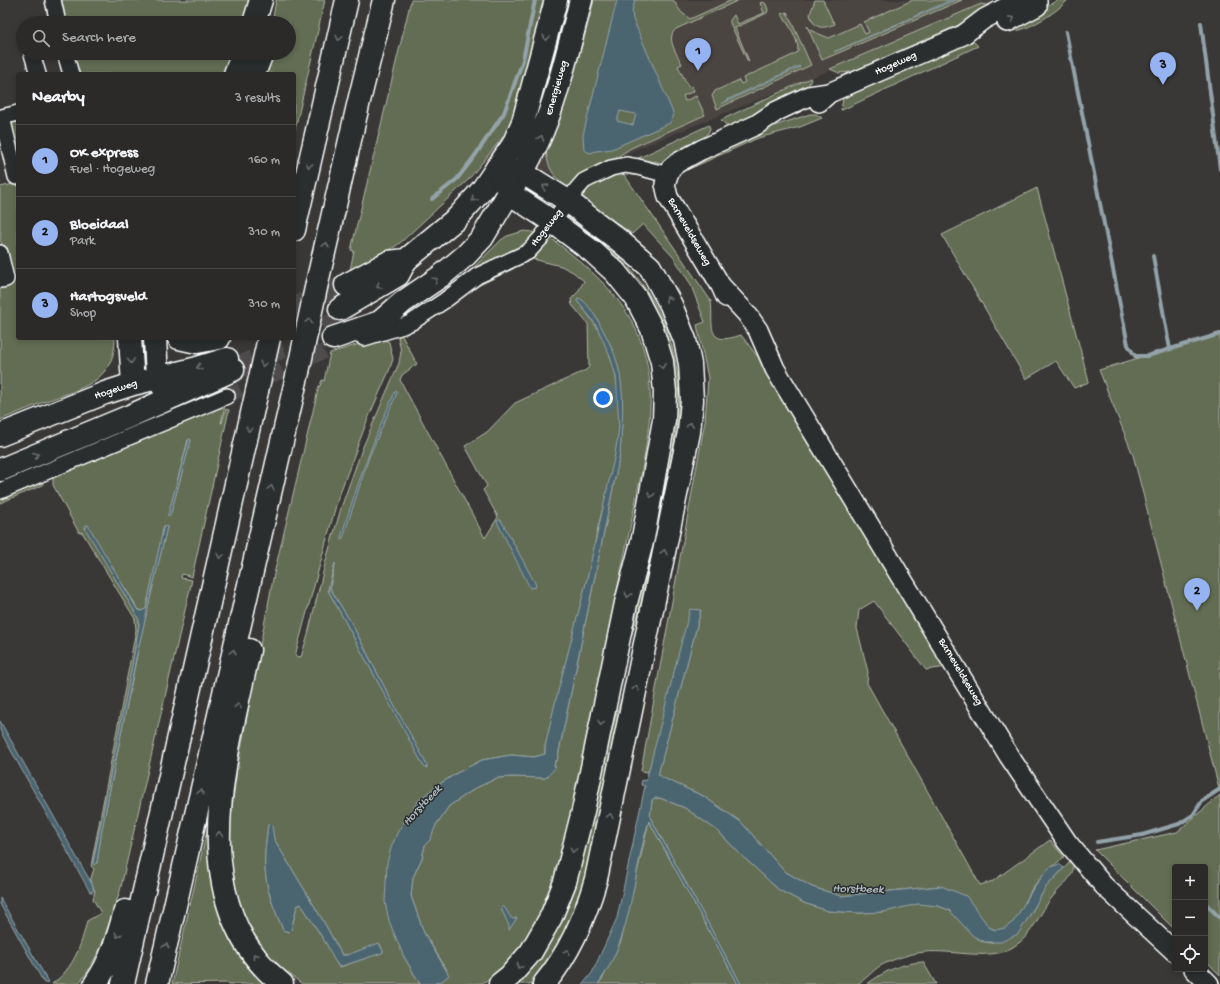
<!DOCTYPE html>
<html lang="en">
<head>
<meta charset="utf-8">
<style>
  body { margin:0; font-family:"Gochi Hand",sans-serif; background:#333231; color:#f1f3f6 }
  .controls { position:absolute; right:12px; bottom:12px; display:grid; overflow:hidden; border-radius:4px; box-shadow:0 2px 6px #0003 }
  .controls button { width:36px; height:36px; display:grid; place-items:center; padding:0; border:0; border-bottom:1px solid #474646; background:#2b2a29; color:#f1f3f6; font:20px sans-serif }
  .you { position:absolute; left:603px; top:398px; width:14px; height:14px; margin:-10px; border:3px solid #fff; border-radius:50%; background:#1a73e8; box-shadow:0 0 0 6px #1a73e833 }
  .badge { display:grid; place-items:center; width:26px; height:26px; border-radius:50%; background:#95b2f1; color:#111; font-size:13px; font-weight:700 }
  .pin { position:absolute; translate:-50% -33px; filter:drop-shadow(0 1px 2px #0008) }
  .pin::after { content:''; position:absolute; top:21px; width:14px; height:12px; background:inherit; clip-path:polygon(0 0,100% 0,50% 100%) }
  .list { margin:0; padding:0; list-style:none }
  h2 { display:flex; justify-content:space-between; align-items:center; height:52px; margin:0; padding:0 16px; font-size:17px }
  h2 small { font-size:13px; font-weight:400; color:#a6a7a8 }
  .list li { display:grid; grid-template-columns:26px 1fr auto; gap:12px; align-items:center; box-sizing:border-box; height:72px; padding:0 16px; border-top:1px solid #474646 }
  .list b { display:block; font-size:15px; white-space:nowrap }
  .list p { margin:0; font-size:13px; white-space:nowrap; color:#a6a7a8 }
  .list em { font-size:13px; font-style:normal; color:#a6a7a8 }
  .icon { flex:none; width:22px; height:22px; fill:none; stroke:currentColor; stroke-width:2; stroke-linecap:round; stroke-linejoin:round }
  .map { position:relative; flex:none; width:1220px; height:984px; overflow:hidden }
  .search { position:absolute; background:#2b2a29; box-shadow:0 2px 6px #0003; left:16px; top:16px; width:280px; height:44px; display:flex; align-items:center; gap:10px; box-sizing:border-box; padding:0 14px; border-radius:22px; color:#a6a7a8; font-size:15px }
  .panel { position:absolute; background:#2b2a29; box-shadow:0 2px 6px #0003; left:16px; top:72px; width:280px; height:268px; border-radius:4px }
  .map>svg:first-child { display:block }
</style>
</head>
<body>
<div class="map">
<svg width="1220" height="984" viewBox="0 0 1220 984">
  <rect width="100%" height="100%" fill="#393837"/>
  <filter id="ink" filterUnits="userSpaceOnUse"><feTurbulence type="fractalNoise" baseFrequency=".025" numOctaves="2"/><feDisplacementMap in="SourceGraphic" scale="8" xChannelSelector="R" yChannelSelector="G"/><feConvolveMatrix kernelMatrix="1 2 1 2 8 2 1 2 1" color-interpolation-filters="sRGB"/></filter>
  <g filter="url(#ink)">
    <path fill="#4b4542" d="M447,0H994L977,10L571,176L461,160Z"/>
    <path fill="#646d53" stroke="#b2b6a9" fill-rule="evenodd" d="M59,0H258L250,23H65Z
      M276,0H325L294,134V74H259L265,53H289V23H272Z
      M411,0H546L518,108L507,132L468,180L400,243L376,259L349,275L354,251L351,250Z
      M594,0H673L681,12L690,19L732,0H739L676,29C665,38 677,54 682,64L678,66L689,88L692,86L694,91L683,96L685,101L696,96L705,115L631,148L613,160L614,162L570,190C554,178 544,165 547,144C567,96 582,50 594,0Z
      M815,0H823L833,22L834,21L835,24C823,29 814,30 810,14Z
      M913,0H962L822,60L807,26L812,31L829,38L860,24L865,34L869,32L864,22Z
      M1058,0H1068C1056,12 1039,23 1023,29C1019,31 1012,31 1007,31L1034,13Z
      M760,3L763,2L766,4L768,10L767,13L735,28L749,61L748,62L730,23V20L734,15L738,24L764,13Z
      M981,4L986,5L988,12L851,72L839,73L830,69Z
      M787,12L811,65L717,109L712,96L715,91L739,80L741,84L745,82L743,78L795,54L798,51C799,41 788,22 781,14Z
      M973,41L978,46L842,110H841L843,98Z
      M72,53H239L229,74H77Z
      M810,78L811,79L808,87L733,127L726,125L721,120Z
      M810,114H816L822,118L800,127L758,138L687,170L686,168L765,129Z
      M18,119V168L8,122Z
      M709,125L710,129L705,138L663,164L655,161L647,165L632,161Z
      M617,172L623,173L711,301C714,324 704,348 741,335L765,366L947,667L926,670L874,601L859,610L857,628L868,672L867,683L980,885L993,881L1050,840L1064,857C1053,866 1042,875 1033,887C1024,902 1014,938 990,928L941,886L841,896L812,887L784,871L741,822L703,796L661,777L658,774L701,610L648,772L641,771L705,421L708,378L697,325L705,322L690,283L674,258L643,224L632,234L578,195L588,184Z
      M18,183V338H115C115,382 80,389 46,401C31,407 15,414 0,420V286L11,283L0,238L1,235L0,230V187Z
      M1037,188L1089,382L1074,388L1056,361L1026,379L942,235Z
      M564,214C587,232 612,248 631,270C665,309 682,359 678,410C676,439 669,468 663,497C655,535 647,574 639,612L631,637H629L670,357L561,218Z
      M524,231L540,233L533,241L419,313L387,324L408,316L450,287L468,273L501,240L507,236Z
      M548,236C610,283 654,324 650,409C649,431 645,453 641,475C623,562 605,649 587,736C575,792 566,850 545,903C533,931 510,968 482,983C476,984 443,984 434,984L439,981L447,970L424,933L411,896L413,877L422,858L425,845L436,825L449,806L476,788L497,778L512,777L545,778L554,767L555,761H557L620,454C623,411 626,373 604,333C601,328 598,319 594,315C589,309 582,305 577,301C596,323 612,349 616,378C619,394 620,413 619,429C616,462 606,495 598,527C594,545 592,563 587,580C573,636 558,691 545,747V754L534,757L511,755L482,760L457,773L435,787L419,800L411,814L403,955L420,984H302L282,968L269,955L252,931V928C247,925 246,918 243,913C225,869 229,824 236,778L237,769L239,768L238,765L252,690L253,689L252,686L267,610L268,609V605L274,574L319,386H320L322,380L324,381L330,353L379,338L383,339L389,342L393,359L389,371L367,421L338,498L295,656L301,657L308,634L326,560L342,505L362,449L399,363L401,351L398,338L402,332L401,334L417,364L402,375L400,380L485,538L498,517L483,490L487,486L465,446L487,432L515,403L586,370L589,367L588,324L572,305L571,299L577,293L584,281L573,272L561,266L533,259L521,263L511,270L463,293ZM335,564L330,586L331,590L352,624L390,698L427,766L383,691L328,590ZM268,825L274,839L322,919L342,955H347L380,944L383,952L340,967L338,966L327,945L301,904L297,906L291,930L289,932L283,930C276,913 268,895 266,877C263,860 266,842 268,825Z
      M1220,333V792L1133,455L1099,370Z
      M226,401L221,423H222L226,409L229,410L192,577L182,574L181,578L192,580L120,891L101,947L87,973L78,984H52C74,968 81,946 87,921L101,913L93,899L95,891L90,881L94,869L91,866L136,630L135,619L82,532L80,533L77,529L53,485V477ZM188,440H191L170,516H168ZM164,526L167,527L140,640L102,829L97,862V863H93L131,671L139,625V620L136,614L85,527L134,602L137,609L143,611L146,609Z
      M42,481L43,485L0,503V495Z
      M638,645L586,896L537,984H507L516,976L587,808Z
      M1220,795V975L1205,960V867H1175V930L1095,850L1177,832Z
      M654,798H660L685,808L718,831L740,854L779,890L804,903L828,911L859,913L884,912L918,903L938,906L949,910L980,941L991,943L1027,920L1046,887L1072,860C1077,876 1063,884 1054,895C1039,912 1034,935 1013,947C988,963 947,947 918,953C906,955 891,960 880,966C873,970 864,982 856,984C849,984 834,984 826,984C798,984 769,984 741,984L650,817L652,800Z
      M649,821L738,984H598L603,978L621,941Z
      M208,826L213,827V848L274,984H229L228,983L172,984Z
      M923,962L936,984H867C885,971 901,963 923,962Z"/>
    <path fill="#4b656f" stroke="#93a3a9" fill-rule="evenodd" d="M617,0H635L632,12L633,19L674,115L670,123L612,149L596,151L590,153L584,150L583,135ZM620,111L636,114L633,125L617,121Z
      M951,0H955L834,52Z
      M799,66L800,67L721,104L731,98Z
      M578,298C586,300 594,314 598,321C605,334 613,348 617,362C626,392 622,424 620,454L557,761H555L554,766L556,767L546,778L512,777L497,778L476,788L449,806L436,825L430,840L425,845L422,858L413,877L411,896L424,933L449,975L441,982L439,981L434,984H420L403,955L389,921L385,902L387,863L391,848L398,831L419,800L435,787L457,773L482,760L511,755L534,757L545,754V747L555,703L587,579L615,454L619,428L617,390L616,377L611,359L597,327L591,318L577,301Z
      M396,391L397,393L369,457L343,538L341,539V537C356,488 373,439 395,392Z
      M189,439H190L191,440L170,516H168V515Z
      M498,520H501L535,583L536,587L530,588L497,522Z
      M86,525H88L137,609L141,611L146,609L163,529L164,526L167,527L136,658L102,829L97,862L94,865L93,863L131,671L139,625V620L136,614L86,530Z
      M335,563L330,586L331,590L352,624L390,698L423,757L427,766V768L424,767L329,592V585Z
      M690,609L701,610L658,775L661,777L703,796L741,822L784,871L812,887L841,896L941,886L966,896L986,923L990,928L996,930L1005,928L1014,921L1034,887L1049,868L1059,864L1064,868L1046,887L1027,920L1018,934L1001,942H985L973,936L949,910L938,906L918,904L884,912L859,913L828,911L804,903L779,890L740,854L718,831L685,808L660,798H654L652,800L650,817L741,984H738L649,821C632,875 633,937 598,984H583L592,973L617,918L645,786L641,785L642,780L646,781Z
      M0,721L93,886V892H90L4,738L0,730Z
      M270,823L272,825L274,839L322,919L342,955H347L379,943L383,951L382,953L339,967L333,958L327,945L301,904L297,906L291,930L289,932L283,930C276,913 268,895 266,877C263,860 266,842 268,825Z
      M0,898L48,981L47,983H44L0,904Z
      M503,906L505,908L512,919L517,918L509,930V926L501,908Z"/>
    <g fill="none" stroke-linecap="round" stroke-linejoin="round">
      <path stroke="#93a3a9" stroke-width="4" d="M1201,23L1220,169
        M1066,32L1128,345L1135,356H1147L1220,334
        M432,199L457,179L474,157L504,113L523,60L535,0
        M1153,256L1170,349
        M1097,842L1142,835L1179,824L1193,815L1202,801L1220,789
        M1205,903L1220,918"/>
      <path stroke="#4d4c4b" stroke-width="15" stroke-dasharray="15 8" stroke-linecap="butt" d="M227,396L331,348"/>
      <path stroke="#4d4c4b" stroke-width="22" stroke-dasharray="22 11" stroke-linecap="butt" d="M294,308L346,285
        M233,370L337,322"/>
      <g stroke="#fff" stroke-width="18">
        <path id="minor" d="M53,0L58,23
          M65,53L71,74
          M38,74L32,54L38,53
          M16,177L2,117L18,113
          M0,253L6,279L0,280
          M364,338L403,326L412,322L444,301L477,276L528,252L541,238L577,189L584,181L590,178L611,168L626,165L638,167L668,175
          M0,491L227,396"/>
      </g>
      <g stroke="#fff" stroke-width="22">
        <path id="tertiary" d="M1007,22L1037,6V0
          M819,102L829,93L963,35L984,19L1020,0
          M721,286L747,314L758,330L775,369L1009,756L1067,842L1104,886L1175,952
          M726,297L721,286L668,197L665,184L668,175L671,168L677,163L701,150L756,125L777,111L809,96L829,93
          M1194,969L1209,984"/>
      </g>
      <g stroke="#fff" stroke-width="25">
        <path id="secondary" d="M497,168L513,145L523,122L556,0
          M512,188C551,132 564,65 581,0"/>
      </g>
      <g stroke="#fff" stroke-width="25">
        <path id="primary" d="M254,23L261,0
          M235,74L243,53
          M254,74L262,53
          M346,285L389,262L406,260
          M340,309L398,275L406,260L457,218L482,190L497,168
          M130,338L133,384
          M155,338L157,378L165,390
          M179,338L197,342L219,338
          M333,338L380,322L403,302L441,276L466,255L482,238L509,193
          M0,435L105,393L133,384L194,369L227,359
          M0,470L130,416L233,370"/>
      </g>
      <g stroke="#fff" stroke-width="25">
        <path id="motorway" d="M497,168L523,173L568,201L621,242L650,267L671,305L685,340L690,364L692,400L689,432L596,879C585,918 570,953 544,984
          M497,168L509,193L553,222L593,252L615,272L636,298L652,329L662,362L665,392L664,420L643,538L626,603L583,811L565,882L551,917L531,952L510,976L500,984
          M294,230L347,0
          M317,283L359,101L384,0
          M249,650C227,756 180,903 282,984
          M95,984C111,962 118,937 125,911
          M123,984L257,391
          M157,984L298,372"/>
      </g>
      <use href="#minor" stroke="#2a2d2e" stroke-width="15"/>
      <use href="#tertiary" stroke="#2a2d2e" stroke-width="19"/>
      <use href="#secondary" stroke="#2a2d2e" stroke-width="22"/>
      <use href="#primary" stroke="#2a2d2e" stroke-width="22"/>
      <use href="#motorway" stroke="#2a2d2e" stroke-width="22"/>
      <g stroke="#fff" stroke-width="25" stroke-linecap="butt">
        <path id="motorway-bridge" d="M298,372L317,283
          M257,391L269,338"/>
      </g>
      <use href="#motorway-bridge" stroke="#2a2d2e" stroke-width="22"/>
    </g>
    <defs><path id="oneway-chevron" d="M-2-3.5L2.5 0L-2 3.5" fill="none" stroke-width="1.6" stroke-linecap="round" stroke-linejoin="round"/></defs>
    <g stroke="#6a6c6d">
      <use href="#oneway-chevron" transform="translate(1012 19) rotate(-28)"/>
      <use href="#oneway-chevron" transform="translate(339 38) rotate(103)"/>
      <use href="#oneway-chevron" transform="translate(546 38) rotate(105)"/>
      <use href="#oneway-chevron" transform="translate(541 138) rotate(-68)"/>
      <use href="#oneway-chevron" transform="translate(309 165) rotate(103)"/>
      <use href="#oneway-chevron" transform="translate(545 187) rotate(-147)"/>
      <use href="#oneway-chevron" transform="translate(474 199) rotate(131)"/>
      <use href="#oneway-chevron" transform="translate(326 245) rotate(-77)"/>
      <use href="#oneway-chevron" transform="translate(435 280) rotate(-35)"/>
      <use href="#oneway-chevron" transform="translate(379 286) rotate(147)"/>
      <use href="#oneway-chevron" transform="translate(668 299) rotate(-119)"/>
      <use href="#oneway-chevron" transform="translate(309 321) rotate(-78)"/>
      <use href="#oneway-chevron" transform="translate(131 361) rotate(87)"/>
      <use href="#oneway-chevron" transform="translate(263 364) rotate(103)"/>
      <use href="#oneway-chevron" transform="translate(662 366) rotate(82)"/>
      <use href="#oneway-chevron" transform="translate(199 367) rotate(164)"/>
      <use href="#oneway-chevron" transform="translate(690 425) rotate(-85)"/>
      <use href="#oneway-chevron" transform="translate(249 429) rotate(103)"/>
      <use href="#oneway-chevron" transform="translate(36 455) rotate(-23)"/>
      <use href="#oneway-chevron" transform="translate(271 488) rotate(-77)"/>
      <use href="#oneway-chevron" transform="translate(651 495) rotate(101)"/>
      <use href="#oneway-chevron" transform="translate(664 552) rotate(-78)"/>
      <use href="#oneway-chevron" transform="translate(220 556) rotate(103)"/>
      <use href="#oneway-chevron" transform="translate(628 595) rotate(105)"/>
      <use href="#oneway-chevron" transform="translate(233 652) rotate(-77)"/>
      <use href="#oneway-chevron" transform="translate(636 688) rotate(-79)"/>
      <use href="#oneway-chevron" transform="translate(238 706) rotate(-79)"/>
      <use href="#oneway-chevron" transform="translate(601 723) rotate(102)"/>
      <use href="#oneway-chevron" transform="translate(201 792) rotate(-77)"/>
      <use href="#oneway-chevron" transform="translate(610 816) rotate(-78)"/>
      <use href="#oneway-chevron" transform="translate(219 834) rotate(-89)"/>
      <use href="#oneway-chevron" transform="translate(573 850) rotate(104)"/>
      <use href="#oneway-chevron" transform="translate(118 935) rotate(106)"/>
      <use href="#oneway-chevron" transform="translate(166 946) rotate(-77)"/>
      <use href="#oneway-chevron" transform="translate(567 952) rotate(-60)"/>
      <use href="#oneway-chevron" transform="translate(255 956) rotate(-129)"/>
      <use href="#oneway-chevron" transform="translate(519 966) rotate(131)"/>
    </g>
  </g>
  <g text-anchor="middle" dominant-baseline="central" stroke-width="3" stroke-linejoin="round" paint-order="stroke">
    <g font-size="11" fill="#fff" stroke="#2a2d2e">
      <text transform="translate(896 64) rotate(-24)">Hogeweg</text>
      <text transform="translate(557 88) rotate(-74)">Energieweg</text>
      <text transform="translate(547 228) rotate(-52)">Hogeweg</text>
      <text transform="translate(689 232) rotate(60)">Barneveldseweg</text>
      <text transform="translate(116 390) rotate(-18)">Hogeweg</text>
      <text transform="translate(960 672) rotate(59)">Barneveldseweg</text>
    </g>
    <g font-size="12" font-style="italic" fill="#aebabe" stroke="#2a2d2e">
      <text transform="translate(423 806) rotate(-47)">Horstbeek</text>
      <text transform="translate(858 890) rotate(1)">Horstbeek</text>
    </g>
  </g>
</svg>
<div class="controls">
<button>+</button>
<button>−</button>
<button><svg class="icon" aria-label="locate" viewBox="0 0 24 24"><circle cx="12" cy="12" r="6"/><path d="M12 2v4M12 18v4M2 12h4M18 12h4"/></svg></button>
</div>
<div class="you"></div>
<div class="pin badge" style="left:698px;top:71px">1</div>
<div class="pin badge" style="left:1197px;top:611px">2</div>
<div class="pin badge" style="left:1163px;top:85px">3</div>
<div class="search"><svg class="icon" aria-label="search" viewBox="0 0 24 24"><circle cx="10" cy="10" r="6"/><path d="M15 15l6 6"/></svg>Search here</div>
<section class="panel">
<h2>Nearby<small>3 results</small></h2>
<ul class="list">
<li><span class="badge">1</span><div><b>OK express</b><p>Fuel · Hogeweg</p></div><em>160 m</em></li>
<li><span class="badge">2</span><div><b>Bloeidaal</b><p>Park</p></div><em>310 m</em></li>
<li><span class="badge">3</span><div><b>Hartogsveld</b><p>Shop</p></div><em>310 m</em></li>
</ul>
</section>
</div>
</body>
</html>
